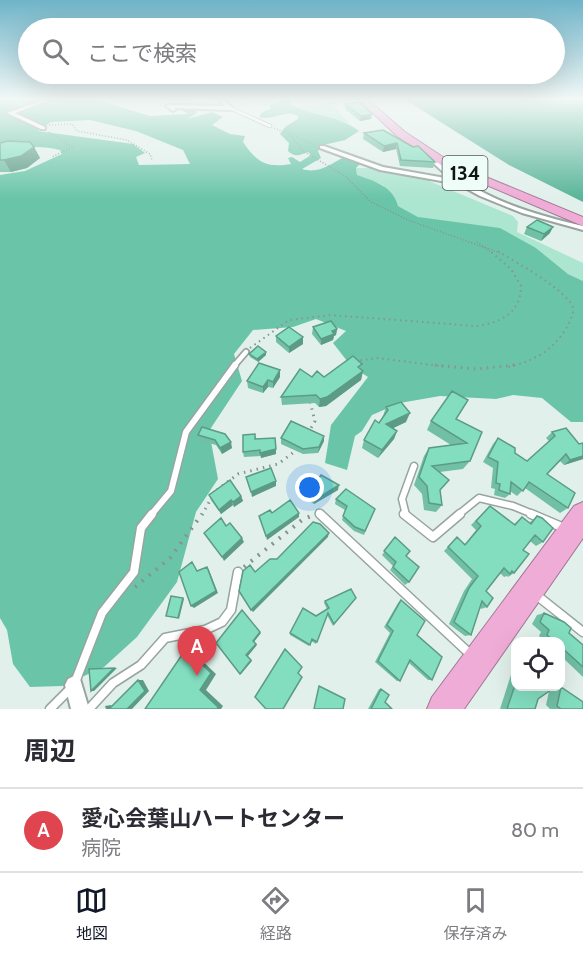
<!DOCTYPE html>
<html lang="ja">
<head>
<meta charset="utf-8">
<style>
  body { margin:0; font-family:Cabin,"Noto Sans JP",sans-serif; background:#f2f2f3; color:#2b2b33 }
  .controls { position:absolute; right:18px; bottom:18px; display:grid; overflow:hidden; border-radius:12px; box-shadow:0 6px 24px #0002 }
  .controls button { width:54px; height:54px; display:grid; place-items:center; padding:0; border:0; border-bottom:2px solid #e1e1e2; background:#fff; color:#2b2b33; font:30px sans-serif }
  .you { position:absolute; left:310px; top:488px; width:21px; height:21px; margin:-15px; border:4px solid #fff; border-radius:50%; background:#1a73e8; box-shadow:0 0 0 9px #1a73e833 }
  .badge { display:grid; place-items:center; width:39px; height:39px; border-radius:50%; background:#111827; color:#fff; font-size:20px; font-weight:700 }
  .pin { position:absolute; translate:-50% -50px; filter:drop-shadow(0 2px 3px #0008) }
  .pin::after { content:''; position:absolute; top:32px; width:21px; height:18px; background:inherit; clip-path:polygon(0 0,100% 0,50% 100%) }
  .list { margin:0; padding:0; list-style:none }
  h2 { display:flex; justify-content:space-between; align-items:center; height:78px; margin:0; padding:0 24px; font-size:26px }
  h2 small { font-size:20px; font-weight:400; color:#7c7c81 }
  .list li { display:grid; grid-template-columns:39px 1fr auto; gap:18px; align-items:center; box-sizing:border-box; height:84px; padding:0 24px; border-top:2px solid #e1e1e2 }
  .list b { display:block; font-size:22px; white-space:nowrap }
  .list p { margin:0; font-size:20px; white-space:nowrap; color:#7c7c81 }
  .list em { font-size:20px; font-style:normal; color:#7c7c81 }
  .icon { flex:none; width:33px; height:33px; fill:none; stroke:currentColor; stroke-width:2; stroke-linecap:round; stroke-linejoin:round }
  .map { position:relative; flex:none; width:583px; height:709px; overflow:hidden }
  .search { position:absolute; background:#fff; box-shadow:0 6px 24px #0002; left:18px; right:18px; top:18px; height:66px; display:flex; align-items:center; gap:15px; box-sizing:border-box; padding:0 21px; border-radius:33px; color:#7c7c81; font-size:22px }
  .sheet { height:162px; background:#fff }
  nav { display:flex; justify-content:space-around; align-items:center; box-sizing:border-box; height:84px; border-top:2px solid #e1e1e2; background:#fff; font-size:16px; color:#7c7c81 }
  nav a { display:grid; justify-items:center; gap:3px }
  nav .on { color:#111827 }
  .map>svg:first-child { display:block }
</style>
</head>
<body>
<div class="map">
<svg width="583" height="709" viewBox="0 0 583 709">
  <rect width="100%" height="100%" fill="#e2f0eb"/>
  <path fill="#ace5d0" d="M336,99H359L332,104L350,124L297,108L328,103Z
    M356,168H372L417,176L513,216L518,222L517,232L583,263V281L568,274L536,248L418,217L398,206L383,185L357,175Z"/>
  <path fill="#6ac5a8" fill-rule="evenodd" d="M0,99H94L150,116L188,114L178,107L196,110L197,113L187,119L212,112L223,117L212,125L230,134L245,136L243,142C257,163 267,168 291,164L288,158L292,157L300,162L311,155L308,152C300,155 295,158 288,151L289,143L280,134L285,127L298,119V116C285,109 273,121 259,117L262,112L271,109L270,105L280,102L279,99H289L291,105C313,116 340,116 359,131L345,140L323,145L318,151L321,158L302,169C319,174 329,165 344,157L360,164L356,168L357,175C374,181 393,186 398,206L418,217L500,228L536,248L568,274L583,281V422H571L542,398L513,395L496,399L440,396L400,403L372,415L362,431L355,436L347,470L325,463L331,425L368,377L351,366L333,343L346,331L316,319L293,327L253,330L234,354L242,381L209,431L218,479L196,512L177,582L137,637L104,667L62,686L30,687L13,664L7,630L0,618V175L25,171L62,154L60,150C40,145 19,146 0,155ZM90,120L136,131L183,150L190,164L139,165L136,157L145,153L133,144L38,131L51,122Z"/>
  <path fill="#59b599" d="M404,99H583V202L509,165Z"/>
  <g fill="none" stroke-linecap="round" stroke-linejoin="round">
    <g stroke="#97a49f" stroke-width="4.5">
      <path id="lane-far3" d="M230,108L270,126"/>
    </g>
    <g stroke="#97a49f" stroke-width="8">
      <path id="lane-far2" d="M233,367L246,352"/>
    </g>
    <g stroke="#97a49f" stroke-width="9">
      <path id="lane-far1" d="M319,513L322,515
        M151,515L171,491L186,432L235,365
        M406,515L402,499L414,466
        M458,515L479,498L513,506L535,515"/>
    </g>
    <g stroke="#97a49f" stroke-width="11">
      <path id="lane" d="M320,514L470,654
        M404,514L433,537L460,514
        M531,514L564,528
        M535,594L583,632
        M50,709L74,685L102,613L134,572L141,528L152,514
        M89,709L113,683L141,665L165,638L205,630L222,622L231,610L238,572"/>
    </g>
    <g stroke="#97a49f" stroke-width="4">
      <path id="street" d="M47,99H52L15,113L45,127V129H41L7,113Z
        M218,99H222L233,108L230,110L174,108L176,109L173,111L166,106L168,105L225,106Z
        M320,146H324L383,167L451,179L431,161L436,158H440L441,159L438,161C477,198 532,214 583,226V230L522,213L480,196L458,184L380,170L320,148Z
        M74,676L80,679L89,709H71L65,685L68,679Z"/>
    </g>
    <g stroke="#a17792" stroke-width="2">
      <path id="highway" d="M358,99H367L405,132L452,163L583,217V226L444,167L397,136Z
        M583,502V538L464,709H427L432,697L574,506Z"/>
    </g>
    <path stroke="#899390" stroke-width="1.5" stroke-dasharray="1 2" stroke-linecap="butt" d="M241,105L270,99
      M49,125L72,124L77,131L127,140L150,154L152,160
      M274,128L316,145
      M49,132L72,147L52,157
      M291,136L303,151L345,176L371,202L408,220L500,253
      M477,242L492,253"/>
    <path stroke="#899390" stroke-width="2" stroke-dasharray="1.5 4" stroke-linecap="butt" d="M498,251C521,266 552,281 570,302C576,309 572,316 569,323C556,349 535,361 508,367
      M250,348L289,320L330,315L476,326C500,323 521,313 521,286L511,269L490,251
      M355,361L378,358L447,367"/>
    <path stroke="#899390" stroke-width="3" stroke-dasharray="1.5 5" stroke-linecap="butt" d="M435,365L476,369L515,365
      M310,402L315,421L310,430
      M217,490L238,474L278,464L298,449
      M202,515L212,497"/>
    <path stroke="#899390" stroke-width="4" stroke-dasharray="2 7" stroke-linecap="butt" d="M244,567L302,520L311,516
      M135,587L170,558L202,514"/>
    <use href="#lane-far3" stroke="#fff" stroke-width="3"/>
    <use href="#lane-far2" stroke="#fff" stroke-width="4.5"/>
    <use href="#lane-far1" stroke="#fff" stroke-width="6"/>
    <use href="#lane" stroke="#fff" stroke-width="8"/>
    <use href="#street" fill="#fff" fill-rule="evenodd"/>
    <use href="#highway" fill="#efacd7" fill-rule="evenodd"/>
  </g>
  <path fill="#71bfa5" d="M345,104L371,119L360,121L345,109Z
    M383,130L435,162L433,168L400,166L396,149L383,152L363,139L364,133Z
    M0,143L34,147L40,158L27,168L11,172H0Z
    M527,227L550,233L541,241L524,234Z
    M313,327L337,329L336,335L334,336L333,340L321,345L312,334Z
    M276,336L303,344L289,353L276,342Z
    M249,354L266,355L258,362L250,357Z
    M361,369L363,371L361,380L326,406L319,407L315,403L282,405L281,397L312,377H324Z
    M280,377L273,388L268,387L263,393L248,388L247,381Z
    M386,407L406,422L393,428L397,431L394,439L378,458L362,448L364,440L379,423L383,416Z
    M456,419L482,432L470,461L463,469L440,472V491L442,505L436,512L424,510L422,494L414,485L424,456L429,448L451,445L427,430L431,421Z
    M202,427L232,448L222,454L216,445L201,441L198,435Z
    M552,432L583,459L564,465L560,461L547,474L568,508L560,513L525,488L517,496L510,491V494L505,498L494,495L495,489L491,488L493,468L483,462L493,444L498,438L515,453L527,461L549,441L546,438Z
    M255,434L256,439L276,454L261,458V456L244,457L243,452Z
    M281,438L324,441L318,453L303,454L281,444Z
    M338,490L314,504L307,499V494Z
    M209,495L241,496L243,501L234,507L233,505L221,514L211,500Z
    M336,499L375,509L364,535L354,531L342,520L345,510L335,504Z
    M490,506L514,524L522,517L529,523L537,516L543,542L536,546L530,541L523,550L514,573L508,577L507,576L504,577L500,573L486,591L487,607L481,609L480,607L471,635L465,636L449,624L464,591L472,579L444,551L457,537L465,544L476,530L471,525Z
    M395,537L406,556L409,582L405,585L390,570L393,566L382,555Z
    M356,598L333,626L327,615L316,644L311,641L309,646L290,635V633L327,609L324,603L325,601Z
    M401,600L417,635L432,680H428L409,663L400,681H397L375,662L390,633L384,627L398,603Z
    M544,613L583,645V677L561,656V642H545L539,636L541,632L532,624L537,615Z
    M516,662V687H561L583,709H550L546,705L549,691L538,699L535,709H500L515,662Z
    M379,689H381L385,702L392,709H368Z"/>
  <path fill="#5c9b86" d="M372,114L371,119L360,121L361,116Z
    M397,143L396,149L383,152L384,146Z
    M34,147L40,158L27,168L11,172L4,160Z
    M553,227L550,233L541,241L544,234Z
    M337,329L336,335L334,336L333,340L321,345V339L332,331Z
    M303,337V344L289,353V347Z
    M266,352V355L258,362L257,359Z
    M280,370V377L273,388V382Z
    M363,371L361,380L326,406L319,407L320,399Z
    M268,380V387L263,393V387Z
    M410,413L406,422L383,433L386,424Z
    M397,431L394,439L378,458L382,450Z
    M324,436V441L318,453L319,447Z
    M231,442L232,448L222,454L220,448Z
    M276,449V454L261,458L260,453Z
    M583,456V459L564,465L570,460Z
    M276,481V486L252,497L251,492Z
    M339,485L338,490L314,504L315,500Z
    M241,496L243,501L234,507L233,502Z
    M231,500L233,505L221,514L219,510Z
    M299,513V517L267,540L266,536Z
    M329,533L328,537L253,612L251,610Z
    M242,538L244,542L224,561L222,557Z
    M207,567L209,570L218,593L194,608L191,606Z
    M183,598L184,599L179,619L178,618Z
    M260,632L261,633L254,642L253,641Z
    M256,644L257,645L248,656L252,661L241,674H240L246,655Z
    M186,649L192,651L216,674L206,690L223,706L221,709H217L200,690Z
    M114,668H117L94,691H91Z
    M138,680H143L149,691L132,709H127Z
    M111,705L113,709H106L105,706Z"/>
  <path fill="#83dec0" stroke="#5c9b86" stroke-width="1.5" d="M360,102L372,114L361,116L345,104Z
    M383,130L413,147L418,146L435,162L401,160L397,143L384,146L364,133Z
    M8,141L30,142L34,147L21,156L4,160H0V143Z
    M537,220L553,227L544,234L527,227Z
    M331,321L337,329L332,331L334,334L321,339L313,327Z
    M289,327L303,337L289,347L276,336Z
    M258,346L266,352L257,359L249,354Z
    M353,356L362,364L358,367L363,371L327,397L320,399L316,395L281,397L300,369L312,377L317,371L324,377Z
    M259,363L280,370L273,382L268,380L263,387L247,381Z
    M452,391L468,400L456,419L482,432L470,461L432,466L449,480L440,490L442,505L429,503L427,486L419,477L429,448L467,443L431,421Z
    M401,402L410,413L386,424L397,431L382,450L364,440L375,420L379,423L388,410L386,407Z
    M291,421L324,436L319,447L303,449L281,438Z
    M202,427L225,434L231,442L220,448L215,440L198,435Z
    M566,428L579,444L583,443V456L570,460L566,454L547,474L575,493L568,508L529,482L523,491L511,482L510,494L499,490L500,484L496,483L498,462L488,457L498,438L515,448V453L527,461L555,436L552,432Z
    M255,434V439L275,438L276,449L260,453V450L243,452V435Z
    M271,468L276,481L251,492L246,477Z
    M321,475L339,485L315,500L307,494Z
    M230,480L241,496L233,502L231,500L219,510L209,495Z
    M346,489L375,509L365,531L355,527L343,516L347,506L336,499Z
    M290,500L299,513L266,536L259,516L270,510L272,513Z
    M490,506L515,525L522,517L531,524L537,516L542,518L553,528L543,542L535,535L523,550L529,554L514,573L512,571L510,574L504,568L486,591L493,598L487,607L482,601L471,635L454,622L469,588L478,576L448,547L457,537L465,545L481,526L476,521Z
    M221,518L226,526L230,523L242,538L222,557L204,533Z
    M313,522L320,524L329,533L251,610L239,591L243,571L250,565L255,572L270,559H277Z
    M395,537L410,551L406,556L419,567L409,582L393,567L396,562L384,551Z
    M192,562L197,571L207,567L216,591L191,606L179,572Z
    M351,589L356,598L334,624L328,613L317,642L312,639L310,645L290,633L303,608L316,616L329,608L325,601Z
    M171,596L183,598L178,618L166,616Z
    M401,600L425,621L417,635L442,657L432,680L410,660L400,681L378,661L393,631L387,625Z
    M242,610L260,632L253,641L256,644L246,655L251,660L240,674L216,643Z
    M544,613L564,622L571,628L569,633L583,645V667L561,647V642H555L547,635L549,630L540,622Z
    M186,649L211,673L200,690L218,707L217,709H145Z
    M285,649L302,667L298,673L302,677L283,709H266L255,697Z
    M114,668L91,691L89,669Z
    M138,680L145,691L127,709H109Z
    M516,682V687H555L538,699L535,709H507Z
    M319,686L345,699L343,709H314Z
    M561,687L583,702V709H561L557,706Z
    M381,689L389,695L385,702L392,709H371Z"/>
  <linearGradient id="sky" x2="0" y2="1"><stop stop-color="#6fb4c8"/><stop offset="0.5" stop-color="#f2f8f6"/><stop offset="1" stop-color="#f2f8f6" stop-opacity="0"/></linearGradient>
  <rect width="583" height="198" fill="url(#sky)"/>
  <g text-anchor="middle" dominant-baseline="central" stroke-width="4.5" stroke-linejoin="round" paint-order="stroke">
    <rect fill="#effdf8" stroke="#535b58" stroke-width="1.5" x="442.5" y="156" width="45" height="34" rx="4.5"/>
    <g font-size="20" font-weight="bold" fill="#101513">
      <text x="465" y="173">134</text>
    </g>
  </g>
</svg>
<div class="controls">
<button><svg class="icon" aria-label="locate" viewBox="0 0 24 24"><circle cx="12" cy="12" r="6"/><path d="M12 2v4M12 18v4M2 12h4M18 12h4"/></svg></button>
</div>
<div class="you"></div>
<div class="pin badge" style="left:197px;top:676px;background:#e0444e">A</div>
<div class="search"><svg class="icon" aria-label="search" viewBox="0 0 24 24"><circle cx="10" cy="10" r="6"/><path d="M15 15l6 6"/></svg>ここで検索</div>
</div>
<section class="sheet">
<h2>周辺<small></small></h2>
<ul class="list">
<li><span class="badge" style="background:#e0444e">A</span><div><b>愛心会葉山ハートセンター</b><p>病院</p></div><em>80 m</em></li>
</ul>
</section>
<nav>
<a class="on"><svg class="icon" aria-label="map" viewBox="0 0 24 24"><path d="M3 6l6-2 6 2 6-2v14l-6 2-6-2-6 2zM9 4v14M15 6v14"/></svg>地図</a>
<a><svg class="icon" aria-label="directions" viewBox="0 0 24 24"><path d="M12 3l9 9-9 9-9-9zM9 14v-3h6M13 9l2 2-2 2"/></svg>経路</a>
<a><svg class="icon" aria-label="saved" viewBox="0 0 24 24"><path d="M7 4h10v16l-5-4-5 4z"/></svg>保存済み</a>
</nav>
</body>
</html>
